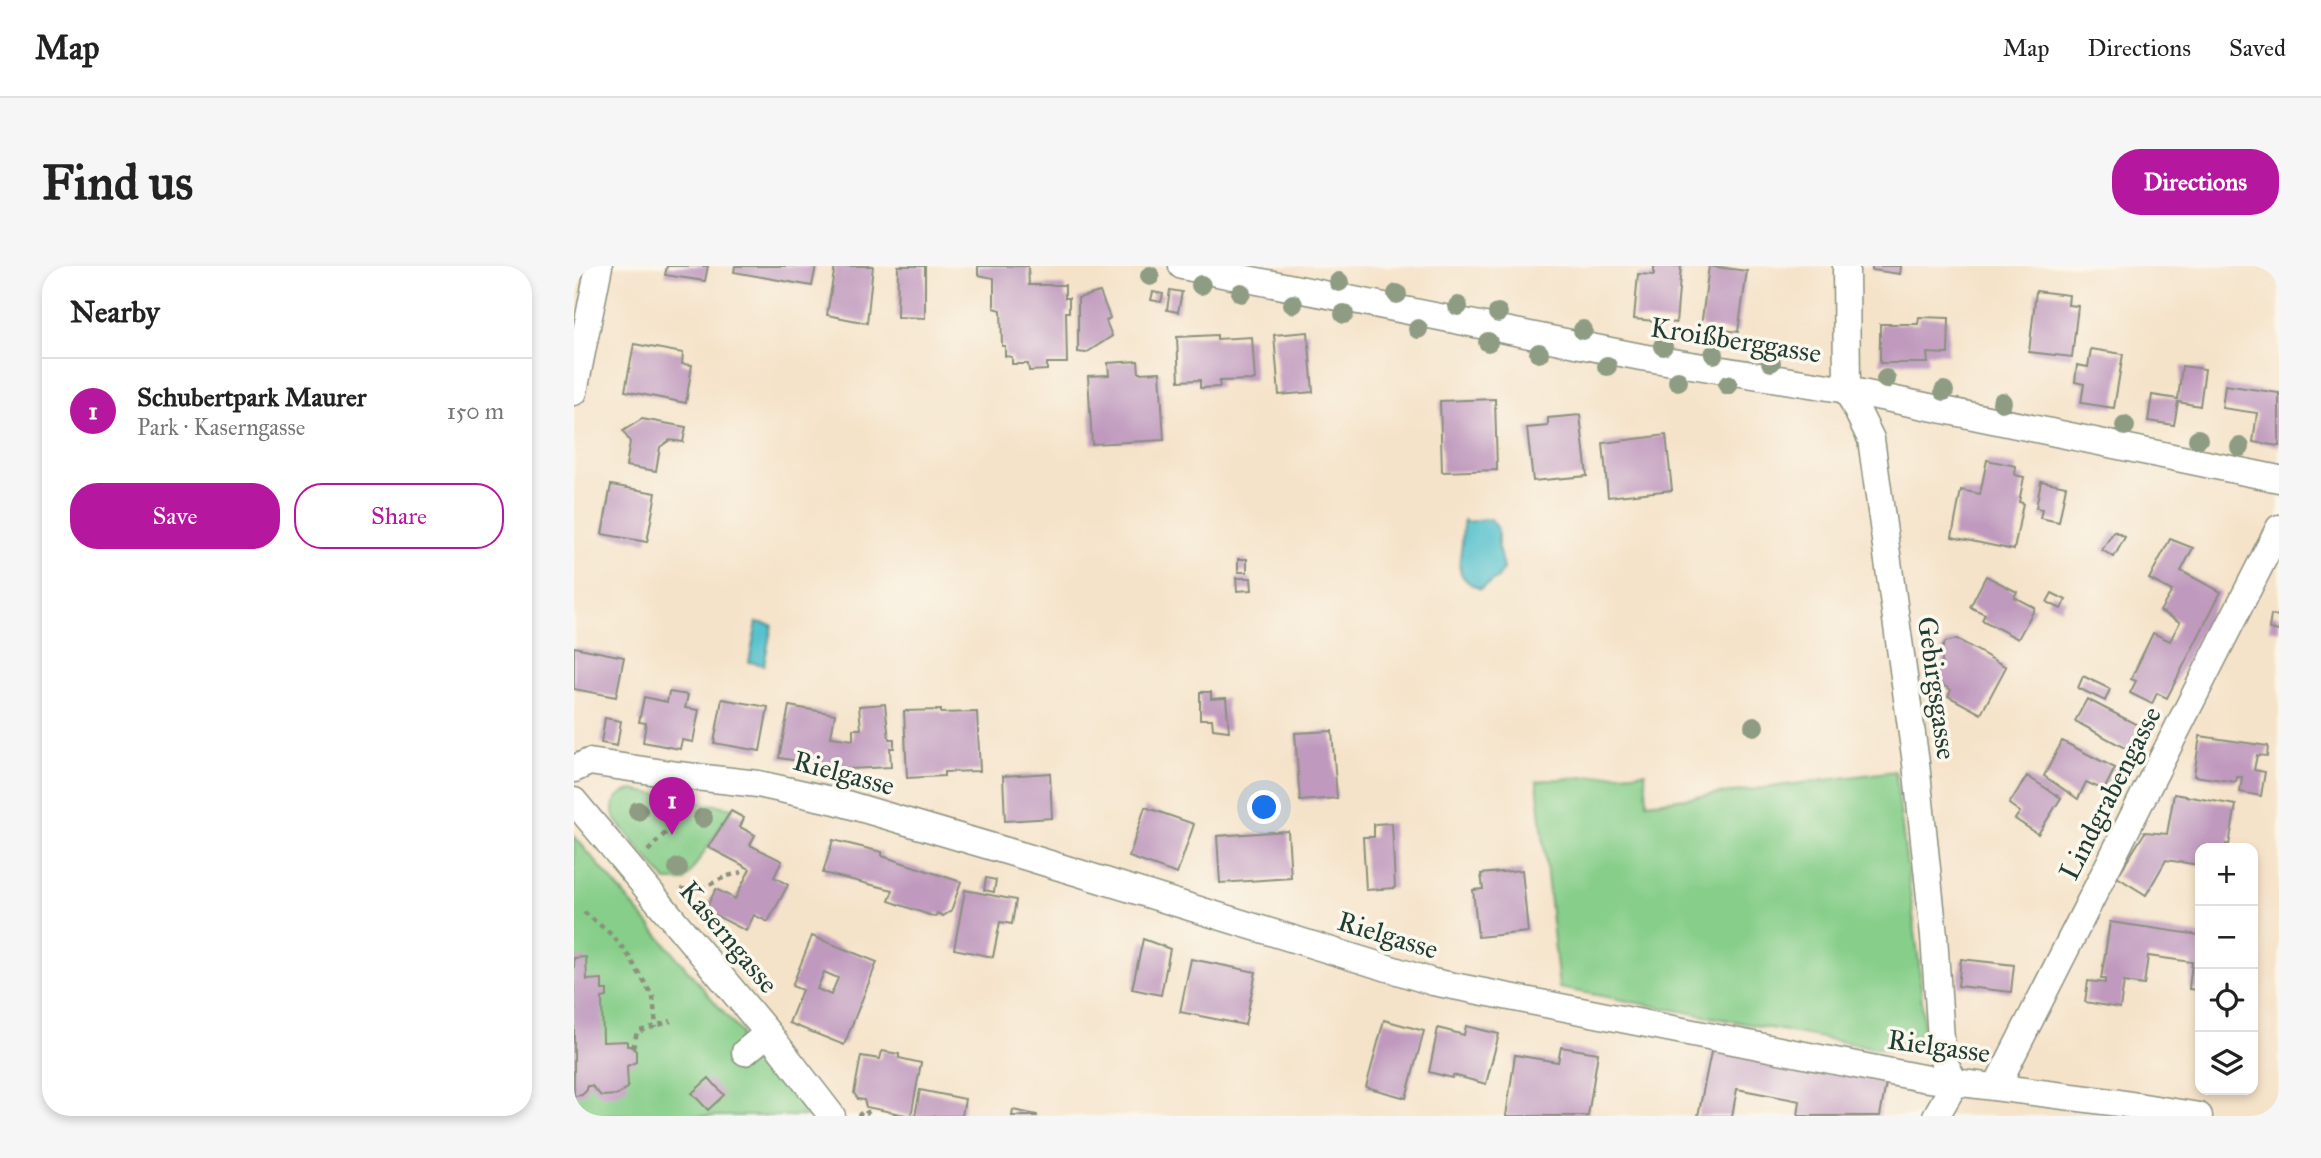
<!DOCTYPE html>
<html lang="en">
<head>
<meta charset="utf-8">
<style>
  body { margin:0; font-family:"IM FELL Great Primer",serif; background:#f6f6f6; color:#222 }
  .controls { position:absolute; right:21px; bottom:21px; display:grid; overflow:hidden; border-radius:14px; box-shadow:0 4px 10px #0003 }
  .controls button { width:63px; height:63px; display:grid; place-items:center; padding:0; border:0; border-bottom:2px solid #e0e0e0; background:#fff; color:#222; font:35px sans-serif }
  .you { position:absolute; left:691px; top:542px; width:24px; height:24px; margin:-18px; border:5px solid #fff; border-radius:50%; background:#1a73e8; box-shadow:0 0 0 10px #1a73e833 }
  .badge { display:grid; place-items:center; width:46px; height:46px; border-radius:50%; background:#b5179e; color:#fff; font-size:23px; font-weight:700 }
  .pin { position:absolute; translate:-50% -58px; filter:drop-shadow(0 2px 4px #0008) }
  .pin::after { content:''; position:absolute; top:37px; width:24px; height:21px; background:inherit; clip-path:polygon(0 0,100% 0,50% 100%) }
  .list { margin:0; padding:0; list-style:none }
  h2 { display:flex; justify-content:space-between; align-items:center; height:91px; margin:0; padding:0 28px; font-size:30px }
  h2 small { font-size:23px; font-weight:400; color:#767676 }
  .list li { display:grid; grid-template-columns:46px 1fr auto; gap:21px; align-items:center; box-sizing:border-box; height:105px; padding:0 28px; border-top:2px solid #e0e0e0 }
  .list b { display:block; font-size:26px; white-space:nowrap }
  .list p { margin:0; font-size:23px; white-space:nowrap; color:#767676 }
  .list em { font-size:23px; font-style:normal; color:#767676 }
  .actions { display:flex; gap:14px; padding:21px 28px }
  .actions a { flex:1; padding:16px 0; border:2px solid #b5179e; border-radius:28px; text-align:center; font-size:24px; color:#b5179e }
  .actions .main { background:#b5179e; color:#fff }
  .icon { flex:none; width:38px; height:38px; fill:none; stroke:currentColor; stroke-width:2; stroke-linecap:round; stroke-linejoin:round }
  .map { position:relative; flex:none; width:1705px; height:850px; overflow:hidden; border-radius:28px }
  header { display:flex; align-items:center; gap:42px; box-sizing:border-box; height:98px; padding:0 35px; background:#fff; border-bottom:2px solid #e0e0e0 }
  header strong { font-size:33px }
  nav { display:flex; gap:38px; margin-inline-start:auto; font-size:24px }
  .intro { display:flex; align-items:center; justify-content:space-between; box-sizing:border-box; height:168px; padding:0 42px }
  h1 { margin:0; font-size:49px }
  .button { padding:18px 32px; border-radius:28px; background:#b5179e; color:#fff; font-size:24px; font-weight:700 }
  main { display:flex; gap:42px; padding:0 42px }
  aside { flex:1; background:#fff; border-radius:28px; box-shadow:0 4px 10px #0003 }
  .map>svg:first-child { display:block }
</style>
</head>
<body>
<header>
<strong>Map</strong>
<nav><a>Map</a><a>Directions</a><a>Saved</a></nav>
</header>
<div class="intro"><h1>Find us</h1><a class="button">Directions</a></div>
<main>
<aside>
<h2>Nearby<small></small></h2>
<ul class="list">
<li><span class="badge">1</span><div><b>Schubertpark Maurer</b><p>Park · Kaserngasse</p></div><em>150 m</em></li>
</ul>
<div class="actions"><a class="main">Save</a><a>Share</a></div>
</aside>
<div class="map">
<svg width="1705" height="850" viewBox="0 0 1705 850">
  <rect width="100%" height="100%" fill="#fbf7ec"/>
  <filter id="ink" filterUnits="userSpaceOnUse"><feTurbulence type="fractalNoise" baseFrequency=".0143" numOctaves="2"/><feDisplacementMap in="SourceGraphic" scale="14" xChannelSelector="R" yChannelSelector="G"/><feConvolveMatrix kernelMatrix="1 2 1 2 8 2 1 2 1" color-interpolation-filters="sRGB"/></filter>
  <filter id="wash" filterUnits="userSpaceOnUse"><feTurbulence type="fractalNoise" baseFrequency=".00686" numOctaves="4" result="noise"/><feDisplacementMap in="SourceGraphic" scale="28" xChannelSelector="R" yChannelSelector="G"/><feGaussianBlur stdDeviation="1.57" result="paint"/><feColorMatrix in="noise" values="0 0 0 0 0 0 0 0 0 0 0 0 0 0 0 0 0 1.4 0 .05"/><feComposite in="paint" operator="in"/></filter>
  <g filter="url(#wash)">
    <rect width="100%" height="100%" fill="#f5e3c9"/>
    <path fill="#86ce89" stroke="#52865e" stroke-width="2" d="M1321,505L1345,697L1350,766L1327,787L985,722L963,515L1071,506L1073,537Z
      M58,524L159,542L111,615H92L41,553C35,538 43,527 58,524Z
      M0,570L167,767L165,779L183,800H195L235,850H0Z"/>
    <path fill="#53c0cc" stroke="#397e80" stroke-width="2" d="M917,253L924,263V280L929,303L924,312L906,323C880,311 885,301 888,277C889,269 888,262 890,254L893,256Z
      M183,356L198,359L190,399L175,396Z"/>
    <g id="blocks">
      <path fill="#bf99be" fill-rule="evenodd" d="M93,0H134L131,15L91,9Z
        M161,0H242L238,20L160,6Z
        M261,0H299L293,57L253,49Z
        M324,0H351V52L323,51Z
        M404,0H454L455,19H491V32H495V46H492L493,97H473V104L455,105L454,98H438V91L431,90V80H428L427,44L420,42V12L404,9Z
        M1080,0H1107L1102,57L1060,53L1064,8L1080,9Z
        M1135,0L1173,5L1164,66L1127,61Z
        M1298,0H1327L1326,8L1298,4Z
        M596,24L608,26L604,46L593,44Z
        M1462,25L1495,29L1494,39L1504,40L1498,91L1455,86Z
        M526,26L536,52L532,55L538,70L512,87L504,86V32Z
        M579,26L589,28L587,36L577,34Z
        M1345,51L1375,52L1374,88L1353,87L1354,97H1306V58H1344Z
        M734,66L739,126L705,129L700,69Z
        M643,69V73L678,71L681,114L645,115L646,121L626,122V114L605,115L603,71Z
        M60,78L109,87L108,98L118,99L112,137L51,125Z
        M1517,83L1549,88L1540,142L1507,137L1510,118L1501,116L1503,99L1514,101Z
        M564,95L565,107L586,106L590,174L518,178L514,110L535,109L534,97Z
        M1608,100L1631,103L1626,140L1604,136L1600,159L1574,155L1578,129L1604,133Z
        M1651,119L1705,127V180L1679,176L1683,147L1648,142Z
        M921,133L923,204L868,206L866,135Z
        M1006,149L1013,210L959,215L953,162L974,160V152Z
        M68,153L112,161L109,176L96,174L86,181L82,205L52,200L56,176L49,165Z
        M1092,169L1098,224L1034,231L1029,177Z
        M1413,194L1442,200L1441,209L1450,211L1445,236L1449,237L1440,284L1378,271L1387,224L1406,228Z
        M1467,215L1492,220L1485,256L1466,252L1468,243L1462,242Z
        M37,219L82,227L73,276L28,268Z
        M1540,265L1551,271L1540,291L1528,284Z
        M1596,273L1619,282L1607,305L1647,326L1593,432L1583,427L1578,438L1556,427L1562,415L1557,413L1579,367L1596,375L1606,356L1586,345L1598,325L1575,313Z
        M664,293H673V306H664Z
        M1412,310L1443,326L1440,331L1461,342L1444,373L1408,354L1411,348L1396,341Z
        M662,312H677L678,324L663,325Z
        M1478,327L1492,334L1487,343L1473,336Z
        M1697,349L1705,350V365L1695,363Z
        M1383,373L1432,401L1407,448L1374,430L1377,424L1360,414L1368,396L1367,385L1371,376Z
        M0,381L50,391L42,431L0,423Z
        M1509,410L1536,423L1531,435L1504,422Z
        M95,426L114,429L111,442L125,444L119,476L108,474L106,483L69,476L72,457L65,456L70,431L93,436Z
        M626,426H637V433L652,432L655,465L639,463L638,453H626Z
        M148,433L194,441L186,485L140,477Z
        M1513,433L1571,463L1567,470L1572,473L1566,483L1561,481L1558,486L1501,455Z
        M311,438L315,473H320V482H316L317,501L274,503L205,492L215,440L261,448L257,471L279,474V463H287L285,440Z
        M367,444V447L403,446L406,505L370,506V510L333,512L330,445Z
        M31,452L47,455L43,480L27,477Z
        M758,465L763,532L726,535L721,467Z
        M1626,470L1694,480L1693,490L1683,489L1680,504L1691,506L1687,530L1666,526L1668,511H1663L1662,516L1620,510Z
        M1488,475L1541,502L1530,524L1512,516L1504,533L1470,510Z
        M476,507L478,552L431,555L429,510Z
        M1453,510L1487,532L1464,568L1441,553L1446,546L1435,538Z
        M1600,528L1662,539L1655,579L1652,578L1651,582H1626V599L1592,594L1572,629L1543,611L1571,566L1593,568Z
        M571,541L620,558L603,608L555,591Z
        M157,545L170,552L166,561L181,569L176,579L208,595L200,611L214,619L194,656L180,649L172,665L131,644L142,623L161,633L176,603L134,581Z
        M818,557L821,622L792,624L789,571H800V558Z
        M714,565L717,612L646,617L643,570Z
        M259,574L308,586V590L387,616L377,645L369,650L363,647L361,651L315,635L319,624L249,607Z
        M948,604L954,666L904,671L899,624L909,623L907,608Z
        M412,612L422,614L420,626L410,624Z
        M391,624L442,634L438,658L426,656L419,691L380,683Z
        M1536,656L1626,669V724L1615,723L1618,696L1574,690L1570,719L1550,716L1546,742L1511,736L1514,715L1531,717V713H1527Z
        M238,670L303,696L270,779L215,757L228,724L218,720ZM250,706L264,712L257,729L243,723Z
        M569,673L596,683L587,729L558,723Z
        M12,691L13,714L28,713V724H33V731L28,732L29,776L53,775V780H57L62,785V796L53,800L54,821L44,829L27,830L18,820H13V824L8,829L0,830V692Z
        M617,693L682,706L671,759L606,746Z
        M1387,693L1440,699L1437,726L1384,720Z
        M810,754L850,765L832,832L792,821Z
        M892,760L925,768L912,818L879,809L878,812L855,806L864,762L890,769Z
        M987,781L1024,787L1014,850H932L941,789L984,796Z
        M1138,781L1312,817L1306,850H1224L1226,835L1163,823L1158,850H1124Z
        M308,785L325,788V792L347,797L337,850L292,841L290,834L284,833L280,827L287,790L306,793Z
        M135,812L150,829L134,844L118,827Z
        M346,824L391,833L388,850H341Z
        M439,844L463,849V850H438Z"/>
    </g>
  </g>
  <g filter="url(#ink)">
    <use href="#blocks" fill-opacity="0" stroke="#8a907e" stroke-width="2"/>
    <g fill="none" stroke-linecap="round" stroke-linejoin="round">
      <g stroke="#8a907e" stroke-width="29">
        <path id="minor" d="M608,0L1067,91L1273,124L1705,213
          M1272,0L1273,124L1297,173L1342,497L1360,670L1367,773L1370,796L1381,817
          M0,126L25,0
          M0,503L15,496L104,509L184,518L262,535L453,591L859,716L1348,812L1545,837L1625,850
          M0,535L194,767L258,850
          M171,786L194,767
          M1422,821L1705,262
          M1362,850L1381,817"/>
      </g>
      <path stroke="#8a907e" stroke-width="4.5" stroke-dasharray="5 5" stroke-linecap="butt" d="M74,585L98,560L102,534
        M107,623C128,626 133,619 151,611C156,609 163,608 168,606
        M10,646L38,669L53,687L79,731L82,761
        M59,782L63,766L97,755
        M284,850L291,844L296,850
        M321,850L322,847"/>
      <use href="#minor" stroke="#fff" stroke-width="26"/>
    </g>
    <g fill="#8e9c83">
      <circle cx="576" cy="10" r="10"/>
      <circle cx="765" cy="16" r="10"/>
      <circle cx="627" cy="19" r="10"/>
      <circle cx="667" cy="27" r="10"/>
      <circle cx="823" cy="28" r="10"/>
      <circle cx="719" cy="38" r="10"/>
      <circle cx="884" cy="40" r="10"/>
      <circle cx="924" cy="47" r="10"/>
      <circle cx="770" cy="48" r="10"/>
      <circle cx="844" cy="63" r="10"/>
      <circle cx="1009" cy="64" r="10"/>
      <circle cx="914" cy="76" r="10"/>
      <circle cx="1089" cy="80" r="10"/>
      <circle cx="965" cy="87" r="10"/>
      <circle cx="1140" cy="88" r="10"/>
      <circle cx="1197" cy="96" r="10"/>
      <circle cx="1033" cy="100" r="10"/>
      <circle cx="1312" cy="113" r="10"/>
      <circle cx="1104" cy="115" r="10"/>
      <circle cx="1154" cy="119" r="10"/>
      <circle cx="1370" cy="125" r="10"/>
      <circle cx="1428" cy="136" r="10"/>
      <circle cx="1551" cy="160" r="10"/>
      <circle cx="1624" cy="173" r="10"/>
      <circle cx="1666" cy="181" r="10"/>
      <circle cx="1180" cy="460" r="10"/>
      <circle cx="64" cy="545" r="10"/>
      <circle cx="129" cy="552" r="10"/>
      <circle cx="104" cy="602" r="10"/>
    </g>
  </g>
  <g text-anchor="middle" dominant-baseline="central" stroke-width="7" stroke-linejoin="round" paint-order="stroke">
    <g font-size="28" fill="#1f3d34" stroke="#fbf7ec">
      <text transform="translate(1162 74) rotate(9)">Kroißberggasse</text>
      <text transform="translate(1363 422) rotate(82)">Gebirgsgasse</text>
      <text transform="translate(270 507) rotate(15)">Rielgasse</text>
      <text transform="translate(1536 527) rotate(-63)">Lindgrabengasse</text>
      <text transform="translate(814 669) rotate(17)">Rielgasse</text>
      <text transform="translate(155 671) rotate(50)">Kaserngasse</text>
      <text transform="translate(1365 780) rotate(8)">Rielgasse</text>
    </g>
  </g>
</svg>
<div class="controls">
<button>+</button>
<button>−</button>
<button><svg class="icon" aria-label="locate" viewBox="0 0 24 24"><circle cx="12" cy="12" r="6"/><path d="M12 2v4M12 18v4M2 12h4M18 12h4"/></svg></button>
<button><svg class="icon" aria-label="layers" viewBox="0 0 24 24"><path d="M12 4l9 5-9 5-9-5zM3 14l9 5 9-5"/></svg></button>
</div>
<div class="you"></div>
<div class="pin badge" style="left:98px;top:569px">1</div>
</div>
</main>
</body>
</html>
